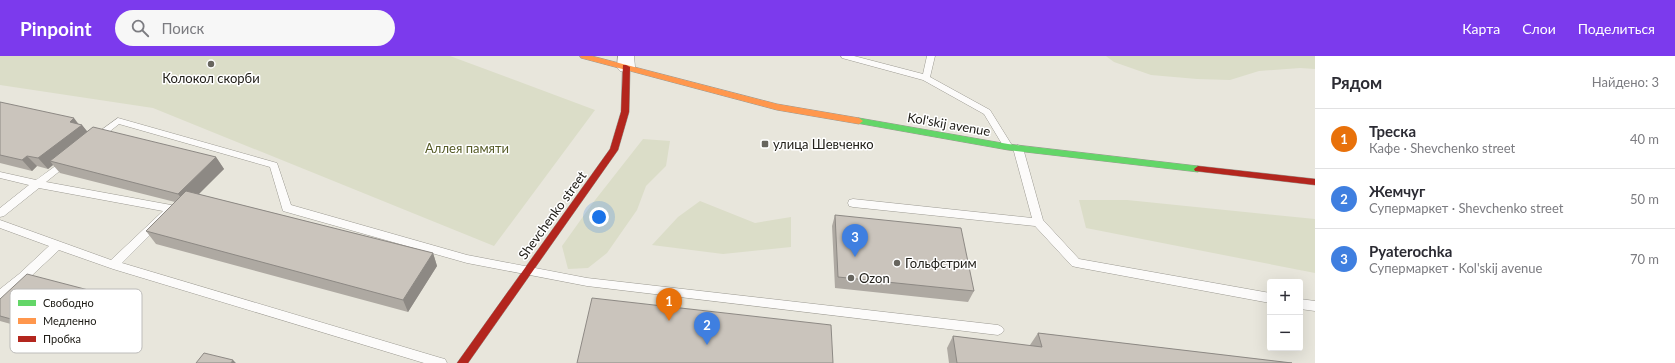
<!DOCTYPE html>
<html lang="ru">
<head>
<meta charset="utf-8">
<style>
  body { margin:0; font-family:Lato,sans-serif; background:#f7f7f7; color:#2b2b33 }
  .controls { position:absolute; right:12px; bottom:12px; display:grid; overflow:hidden; border-radius:4px; box-shadow:0 4px 16px #0002 }
  .controls button { width:36px; height:36px; display:grid; place-items:center; padding:0; border:0; border-bottom:1px solid #e1e1e2; background:#fff; color:#2b2b33; font:20px sans-serif }
  .you { position:absolute; left:599px; top:161px; width:14px; height:14px; margin:-10px; border:3px solid #fff; border-radius:50%; background:#1a73e8; box-shadow:0 0 0 6px #1a73e833 }
  .badge { display:grid; place-items:center; width:26px; height:26px; border-radius:50%; background:#7c3aed; color:#fff; font-size:13px; font-weight:700 }
  .pin { position:absolute; translate:-50% -33px; filter:drop-shadow(0 1px 2px #0008) }
  .pin::after { content:''; position:absolute; top:21px; width:14px; height:12px; background:inherit; clip-path:polygon(0 0,100% 0,50% 100%) }
  .list { margin:0; padding:0; list-style:none }
  h2 { display:flex; justify-content:space-between; align-items:center; height:52px; margin:0; padding:0 16px; font-size:17px }
  h2 small { font-size:13px; font-weight:400; color:#7c7c81 }
  .list li { display:grid; grid-template-columns:26px 1fr auto; gap:12px; align-items:center; box-sizing:border-box; height:60px; padding:0 16px; border-top:1px solid #e1e1e2 }
  .list b { display:block; font-size:15px; white-space:nowrap }
  .list p { margin:0; font-size:13px; white-space:nowrap; color:#7c7c81 }
  .list em { font-size:13px; font-style:normal; color:#7c7c81 }
  .icon { flex:none; width:22px; height:22px; fill:none; stroke:currentColor; stroke-width:2; stroke-linecap:round; stroke-linejoin:round }
  .map { position:relative; flex:none; width:1315px; height:307px; overflow:hidden }
  header { display:flex; align-items:center; gap:24px; box-sizing:border-box; height:56px; padding:0 20px; background:#7c3aed; color:#fff }
  header strong { font-size:19px }
  nav { display:flex; gap:22px; margin-inline-start:auto; font-size:14px }
  .search { width:280px; height:36px; background:#f7f7f7; display:flex; align-items:center; gap:10px; box-sizing:border-box; padding:0 14px; border-radius:22px; color:#7c7c81; font-size:15px }
  main { display:flex }
  aside { flex:1; background:#fff }
  .map>svg:first-child { display:block }
</style>
</head>
<body>
<header>
<strong>Pinpoint</strong>
<div class="search"><svg class="icon" aria-label="search" viewBox="0 0 24 24"><circle cx="10" cy="10" r="6"/><path d="M15 15l6 6"/></svg>Поиск</div>
<nav><a>Карта</a><a>Слои</a><a>Поделиться</a></nav>
</header>
<main>
<div class="map">
<svg width="1315" height="307" viewBox="0 0 1315 307">
  <rect width="100%" height="100%" fill="#e8e6dc"/>
  <path fill="#dbddc8" d="M0,0H450L595,54L494,190L153,52L0,29Z
    M1106,0H1315V13L1300,12L1259,15L1230,24L1197,23L1151,19L1114,6Z
    M643,83L670,85L666,110L646,130L637,154L607,197L588,212L568,213L562,190L592,148Z
    M1079,144H1127L1315,163V217L1086,172Z
    M700,145L755,167L791,161V191L723,198L652,189L678,161Z"/>
  <g fill="none" stroke-linecap="round" stroke-linejoin="round">
    <g stroke="#9c9a92" stroke-width="1">
      <path id="lane" d="M841,0H854L923,18L927,0H935L930,21L990,54L1013,91L1011,93H1005L984,58L923,24L842,2Z
        M118,62L277,107L291,149L467,199L587,222L998,269L1002,271L1004,274L1002,277L998,279L587,230L467,207L283,155L270,111L119,68L99,84H93L91,82L93,80Z
        M1018,89L1023,92L1043,164L1079,203L1270,237V247L1076,211L1072,210L1035,170L853,151L849,150L848,147L849,144L853,143L1032,162L1013,92Z
        M68,101L71,102L73,104L71,106L46,126L171,149L175,150L176,153L122,207L441,302L445,303L447,307H424L113,213L59,194L27,224L4,242L0,244V233L19,218L49,190L0,172V164L111,204L163,155L39,132L4,160L0,161V152L29,129L0,122V116L36,124Z
        M1300,243L1315,245V255L1300,253Z"/>
    </g>
    <g stroke="#9c9a92" stroke-width="1">
      <path id="street" d="M618,0H634L635,11L632,15L626,16L620,15L617,11Z"/>
    </g>
    <g stroke="#9c9a92" stroke-width="1">
      <path id="fast" d="M859,62L1008,88L1198,110L1202,113L1198,116L1008,94L856,67L855,65Z"/>
    </g>
    <g stroke="#9c9a92" stroke-width="1">
      <path id="slow" d="M580,0H592L777,48L859,62L863,65L859,68L777,54L581,2Z"/>
    </g>
    <g stroke="#9c9a92" stroke-width="1">
      <path id="jam" d="M623,9H626L630,11L629,56L618,94L468,307H457L610,93L621,56Z
        M1198,110L1315,123V129L1195,115L1194,113Z"/>
    </g>
    <use href="#lane" fill="#fcfbfa" fill-rule="evenodd"/>
    <use href="#street" fill="#fcfbfa" fill-rule="evenodd"/>
    <use href="#fast" fill="#63d668" fill-rule="evenodd"/>
    <use href="#slow" fill="#ff974d" fill-rule="evenodd"/>
    <use href="#jam" fill="#b3261e" fill-rule="evenodd"/>
  </g>
  <path fill="#aea9a2" d="M0,46L82,69L87,76L216,101L224,113L198,138L433,197L437,210L408,256L156,188L146,175L175,146L60,117L53,109L48,113L37,110L32,115L0,107Z
    M835,159L974,235L968,246L835,232L832,170Z
    M0,243L127,250L90,290L0,265Z
    M1038,277L1292,307H949L947,292L953,280L1030,290V289Z"/>
  <path fill="#8d8984" d="M74,62L80,70L82,69L91,80L50,105L53,109L48,113L38,102L70,66Z
    M27,100L37,110L32,115L22,104Z
    M216,101L224,113L187,150L178,138Z
    M433,197L437,210L408,256L403,244Z
    M119,242L127,250L90,290L81,282Z
    M233,304L236,307H231Z"/>
  <path fill="#cac4bc" stroke="#8d8984" d="M0,46L74,62L70,66L82,69L38,102L27,100L22,104L0,99Z
    M93,71L216,101L178,138L50,105Z
    M186,135L433,197L403,244L146,175Z
    M835,159L961,172L974,235L838,221Z
    M27,218L119,242L81,282L0,260V243Z
    M592,242L831,269L833,307H577Z
    M1038,277L1292,307H957L953,280L1042,291Z
    M204,297L233,304L231,307H196Z"/>
  <g fill="#67655e" stroke="#fff" stroke-width="1.5">
    <circle cx="211" cy="8" r="4"/>
    <rect x="761" y="84" width="8" height="8" rx="2"/>
    <circle cx="897" cy="207" r="4"/>
    <circle cx="851" cy="222" r="4"/>
  </g>
  <g text-anchor="middle" dominant-baseline="central" stroke-width="3" stroke-linejoin="round" paint-order="stroke">
    <g font-size="13" fill="#22201a" stroke="#fff" text-anchor="start">
      <text x="211" y="22" text-anchor="middle">Колокол скорби</text>
      <text x="773" y="88">улица Шевченко</text>
      <text x="905" y="207">Гольфстрим</text>
      <text x="859" y="222">Ozon</text>
    </g>
    <g font-size="13" fill="#22201a" stroke="#fff">
      <text transform="translate(949 68) rotate(10)">Kol'skij avenue</text>
      <text transform="translate(552 159) rotate(-54)">Shevchenko street</text>
    </g>
    <g font-size="13" fill="#565b27" stroke="#fff">
      <text x="467" y="92">Аллея памяти</text>
    </g>
  </g>
  <rect x="10" y="233" width="132" height="64" rx="6" fill="#fff" stroke="#bdbcba" stroke-width="1"/>
  <rect x="18" y="244" width="18" height="6" fill="#63d668"/>
  <rect x="18" y="262" width="18" height="6" fill="#ff974d"/>
  <rect x="18" y="280" width="18" height="6" fill="#b3261e"/>
  <g font-size="11" fill="#22201a">
    <text x="43" y="251">Свободно</text>
    <text x="43" y="269">Медленно</text>
    <text x="43" y="287">Пробка</text>
  </g>
</svg>
<div class="controls">
<button>+</button>
<button>−</button>
</div>
<div class="you"></div>
<div class="pin badge" style="left:669px;top:265px;background:#e8710a">1</div>
<div class="pin badge" style="left:707px;top:289px;background:#3f7fe0">2</div>
<div class="pin badge" style="left:855px;top:201px;background:#3f7fe0">3</div>
</div>
<aside>
<h2>Рядом<small>Найдено: 3</small></h2>
<ul class="list">
<li><span class="badge" style="background:#e8710a">1</span><div><b>Треска</b><p>Кафе · Shevchenko street</p></div><em>40 m</em></li>
<li><span class="badge" style="background:#3f7fe0">2</span><div><b>Жемчуг</b><p>Супермаркет · Shevchenko street</p></div><em>50 m</em></li>
<li><span class="badge" style="background:#3f7fe0">3</span><div><b>Pyaterochka</b><p>Супермаркет · Kol'skij avenue</p></div><em>70 m</em></li>
</ul>
</aside>
</main>
</body>
</html>
